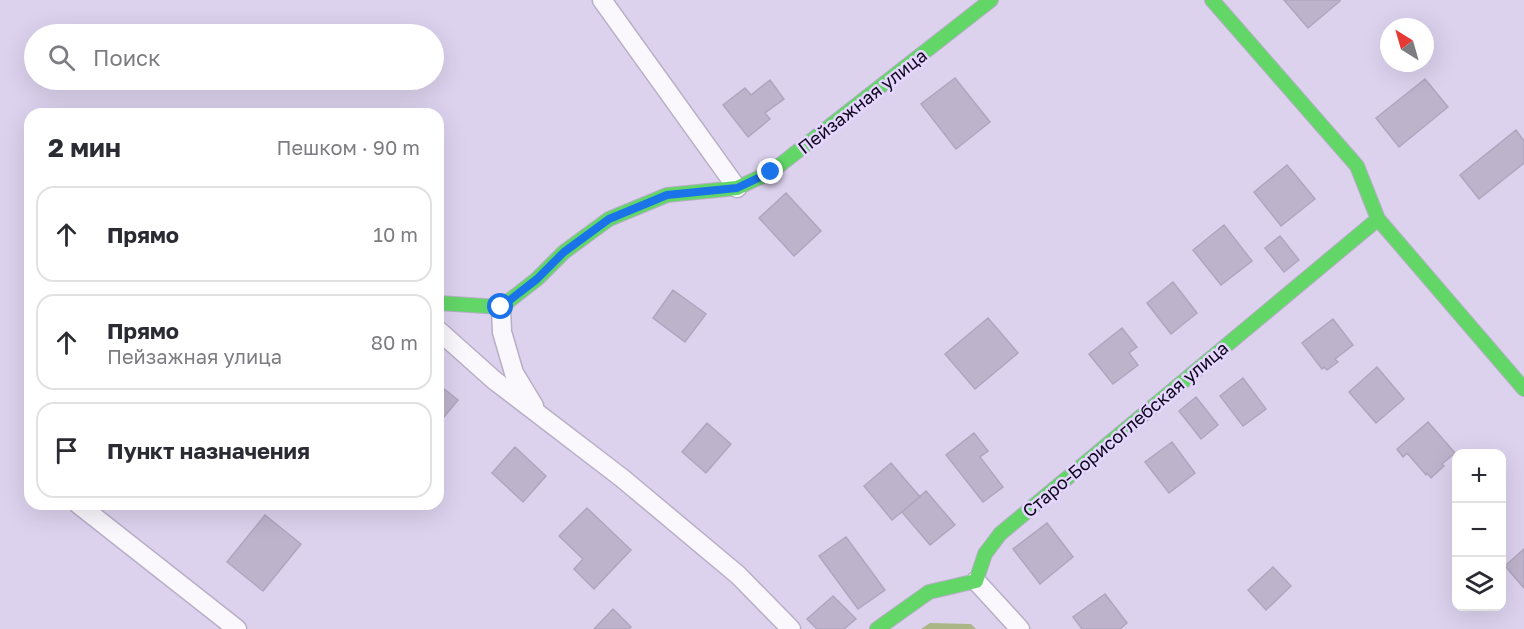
<!DOCTYPE html>
<html lang="ru">
<head>
<meta charset="utf-8">
<style>
  body { margin:0; font-family:"Golos Text",sans-serif; background:#f2f2f3; color:#2b2b33 }
  .controls { position:absolute; right:18px; bottom:18px; display:grid; overflow:hidden; border-radius:12px; box-shadow:0 6px 24px #0002 }
  .controls button { width:54px; height:54px; display:grid; place-items:center; padding:0; border:0; border-bottom:2px solid #e1e1e2; background:#fff; color:#2b2b33; font:30px sans-serif }
  .compass { position:absolute; left:1380px; top:18px; width:54px; height:54px; border-radius:50%; background:#fff; box-shadow:0 6px 24px #0002; rotate:323deg }
  .stop { position:absolute; width:18px; height:18px; margin:-14px; border:4px solid #1a73e8; border-radius:50%; background:#fff }
  .stop.end { background:#1a73e8; border-color:#fff; box-shadow:0 2px 6px #0008 }
  .list { margin:0; padding:0; list-style:none }
  h2 { display:flex; justify-content:space-between; align-items:center; height:78px; margin:0; padding:0 24px; font-size:26px }
  h2 small { font-size:20px; font-weight:400; color:#7c7c81 }
  .list li { display:grid; grid-template-columns:39px 1fr auto; gap:18px; align-items:center; box-sizing:border-box; height:96px; margin:0 12px 12px; padding:0 12px; border:2px solid #e1e1e2; border-radius:18px }
  .list b { display:block; font-size:22px; white-space:nowrap }
  .list p { margin:0; font-size:20px; white-space:nowrap; color:#7c7c81 }
  .list em { font-size:20px; font-style:normal; color:#7c7c81 }
  .icon { flex:none; width:33px; height:33px; fill:none; stroke:currentColor; stroke-width:2; stroke-linecap:round; stroke-linejoin:round }
  .map { position:relative; flex:none; width:1524px; height:629px; overflow:hidden }
  .search { position:absolute; background:#fff; box-shadow:0 6px 24px #0002; left:24px; top:24px; width:420px; height:66px; display:flex; align-items:center; gap:15px; box-sizing:border-box; padding:0 21px; border-radius:33px; color:#7c7c81; font-size:22px }
  .panel { position:absolute; background:#fff; box-shadow:0 6px 24px #0002; left:24px; top:108px; width:420px; height:402px; border-radius:18px }
  .map>svg:first-child { display:block }
</style>
</head>
<body>
<div class="map">
<svg width="1524" height="629" viewBox="0 0 1524 629">
  <rect width="100%" height="100%" fill="#dcd2ee"/>
  <path fill="#aab685" d="M930,623L971,624L976,629H921Z"/>
  <path fill="#bdb4cc" stroke="#afa6be" stroke-width="1.5" d="M1284,0H1340V1L1308,28Z
    M955,78L990,122L956,149L921,104Z
    M1425,79L1448,107L1399,147L1376,118Z
    M770,80L784,99L765,113L770,119L748,137L723,105L745,88L751,95Z
    M1516,130L1524,141V163L1479,199L1460,175Z
    M1287,165L1315,199L1281,226L1254,192Z
    M786,193L821,231L794,256L759,218Z
    M1224,225L1252,261L1221,285L1193,250Z
    M1280,236L1299,260L1284,272L1265,248Z
    M1173,282L1197,313L1171,334L1147,303Z
    M673,290L706,314L685,342L653,318Z
    M988,318L1018,353L975,389L945,354Z
    M1333,319L1353,345L1335,359L1338,362L1327,370L1324,367L1322,369L1302,343Z
    M1122,328L1137,347L1129,353L1138,365L1113,384L1089,354Z
    M1377,367L1404,399L1376,423L1349,392Z
    M1243,378L1266,409L1243,426L1220,396Z
    M438,384L458,400L438,424Z
    M1196,397L1218,425L1201,439L1179,411Z
    M1428,422L1455,453L1442,464L1444,466L1431,478L1427,473L1426,475L1407,453L1403,457L1397,449Z
    M707,423L731,444L706,473L682,452Z
    M974,433L988,451L980,457L1003,487L983,502L946,455Z
    M1172,442L1195,473L1169,493L1145,462Z
    M515,447L546,476L523,502L492,473Z
    M891,463L920,497L892,520L864,486Z
    M926,491L955,525L930,545L902,512Z
    M587,508L631,550L594,589L574,569L583,559L559,536Z
    M265,515L301,544L263,591L227,562Z
    M1047,523L1073,557L1040,584L1013,549Z
    M846,537L885,590L858,609L819,556Z
    M1524,549V588L1505,566Z
    M1273,567L1291,586L1266,610L1248,590Z
    M1105,594L1127,623L1120,629H1082L1073,617Z
    M833,596L856,619L844,629H817L807,619Z
    M613,609L631,627L629,629H594Z"/>
  <g fill="none" stroke-linecap="round" stroke-linejoin="round">
    <g stroke="#b8aec7" stroke-width="21">
      <path id="street" d="M602,0L737,188
        M501,307L502,332L514,373L534,406
        M438,330L494,380L622,478L738,575L791,629
        M78,504L237,629
        M976,581L1020,629"/>
    </g>
    <g stroke="#b8aec7" stroke-width="16">
      <path id="fast" d="M1212,0L1357,166L1378,219L1524,389
        M438,303L501,307L537,279L564,252L609,219L667,195L737,188L771,172L991,0
        M877,629L929,592L976,581L985,554L1000,534L1378,219"/>
    </g>
    <use href="#street" stroke="#faf8fc" stroke-width="18"/>
    <use href="#fast" stroke="#63d668" stroke-width="14"/>
  </g>
  <g fill="none" stroke-linecap="round" stroke-linejoin="round">
    <path stroke="#1a73e8" stroke-width="8" d="M501,307L537,279L564,252L609,219L667,195L737,188L771,172"/>
  </g>
  <g text-anchor="middle" dominant-baseline="central" stroke-width="5" stroke-linejoin="round" paint-order="stroke">
    <g font-size="18" fill="#10061c" stroke="#e4d6fe">
      <text transform="translate(862 101) rotate(-38)">Пейзажная улица</text>
      <text transform="translate(1125 429) rotate(-40)">Старо-Борисоглебская улица</text>
    </g>
  </g>
</svg>
<div class="controls">
<button>+</button>
<button>−</button>
<button><svg class="icon" aria-label="layers" viewBox="0 0 24 24"><path d="M12 4l9 5-9 5-9-5zM3 14l9 5 9-5"/></svg></button>
</div>
<svg class="compass" viewBox="-18 -18 36 36"><path d="M0-13l5 13h-10z" fill="#e53935"/><path d="M0 13l5-13h-10z" fill="#7c7c81"/></svg>
<div class="stop" style="left:501px;top:307px"></div>
<div class="stop end" style="left:771px;top:172px"></div>
<div class="search"><svg class="icon" aria-label="search" viewBox="0 0 24 24"><circle cx="10" cy="10" r="6"/><path d="M15 15l6 6"/></svg>Поиск</div>
<section class="panel">
<h2>2 мин<small>Пешком · 90 m</small></h2>
<ul class="list">
<li><svg class="icon" aria-label="ahead" viewBox="0 0 24 24"><path d="M12 20V5M6 11l6-6 6 6"/></svg><div><b>Прямо</b></div><em>10 m</em></li>
<li><svg class="icon" aria-label="ahead" viewBox="0 0 24 24"><path d="M12 20V5M6 11l6-6 6 6"/></svg><div><b>Прямо</b><p>Пейзажная улица</p></div><em>80 m</em></li>
<li><svg class="icon" aria-label="arrive" viewBox="0 0 24 24"><path d="M6 21V4h12l-3 4 3 4H6"/></svg><div><b>Пункт назначения</b></div></li>
</ul>
</section>
</div>
</body>
</html>
